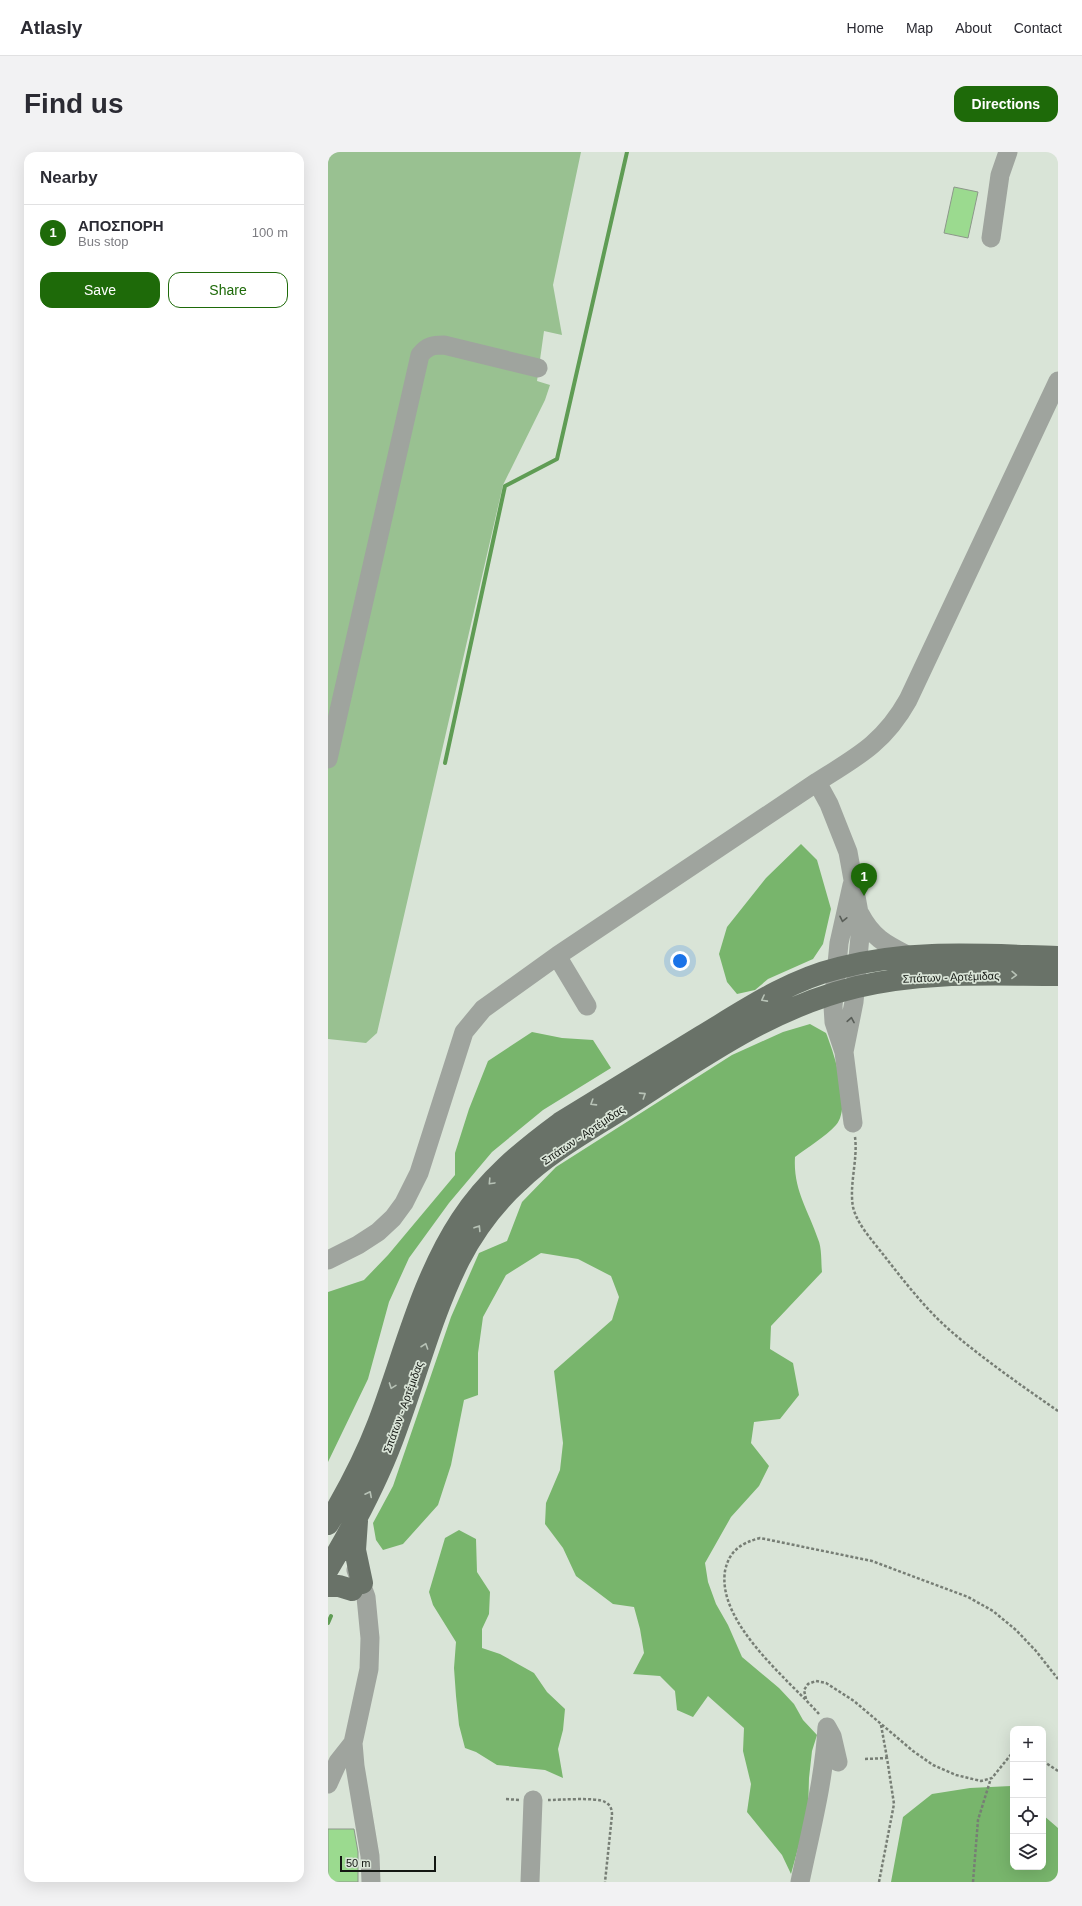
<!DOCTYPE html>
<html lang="en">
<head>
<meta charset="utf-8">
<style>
  body { margin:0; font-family:Arial,sans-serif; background:#f2f2f3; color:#2b2b33 }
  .controls { position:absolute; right:12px; bottom:12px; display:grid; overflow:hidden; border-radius:8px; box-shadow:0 4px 16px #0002 }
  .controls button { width:36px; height:36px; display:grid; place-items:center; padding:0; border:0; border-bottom:1px solid #e1e1e2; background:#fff; color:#2b2b33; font:20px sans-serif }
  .scale { position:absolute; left:12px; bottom:10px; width:96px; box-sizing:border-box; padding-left:4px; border:2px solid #131712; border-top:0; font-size:11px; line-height:14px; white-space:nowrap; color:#131712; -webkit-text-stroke:3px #d9e4d7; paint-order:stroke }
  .you { position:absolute; left:352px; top:809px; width:14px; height:14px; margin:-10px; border:3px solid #fff; border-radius:50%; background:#1a73e8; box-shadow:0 0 0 6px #1a73e833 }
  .badge { display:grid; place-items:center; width:26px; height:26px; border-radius:50%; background:#1e6a09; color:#fff; font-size:13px; font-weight:700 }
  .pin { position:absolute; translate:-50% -33px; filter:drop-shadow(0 1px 2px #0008) }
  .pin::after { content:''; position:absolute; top:21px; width:14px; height:12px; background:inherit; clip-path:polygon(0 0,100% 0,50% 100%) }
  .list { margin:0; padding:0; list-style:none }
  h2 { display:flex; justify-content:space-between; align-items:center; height:52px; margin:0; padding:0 16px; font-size:17px }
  h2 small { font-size:13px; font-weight:400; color:#7c7c81 }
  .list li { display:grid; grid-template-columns:26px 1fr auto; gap:12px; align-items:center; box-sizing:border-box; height:56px; padding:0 16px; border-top:1px solid #e1e1e2 }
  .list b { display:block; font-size:15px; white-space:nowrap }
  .list p { margin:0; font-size:13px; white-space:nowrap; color:#7c7c81 }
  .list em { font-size:13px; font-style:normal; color:#7c7c81 }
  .actions { display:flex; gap:8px; padding:12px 16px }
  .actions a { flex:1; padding:9px 0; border:1px solid #1e6a09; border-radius:12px; text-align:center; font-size:14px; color:#1e6a09 }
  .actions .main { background:#1e6a09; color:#fff }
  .icon { flex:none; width:22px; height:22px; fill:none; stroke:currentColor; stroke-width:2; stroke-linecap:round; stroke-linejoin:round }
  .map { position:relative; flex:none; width:730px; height:1730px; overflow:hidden; border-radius:12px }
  header { display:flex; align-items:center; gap:24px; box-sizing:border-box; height:56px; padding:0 20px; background:#fff; border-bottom:1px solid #e1e1e2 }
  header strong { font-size:19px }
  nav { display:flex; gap:22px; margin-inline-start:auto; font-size:14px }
  .intro { display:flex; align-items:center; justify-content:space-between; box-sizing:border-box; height:96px; padding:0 24px }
  h1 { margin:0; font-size:28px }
  .button { padding:10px 18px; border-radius:12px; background:#1e6a09; color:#fff; font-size:14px; font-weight:700 }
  main { display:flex; gap:24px; padding:0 24px }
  aside { flex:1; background:#fff; border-radius:12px; box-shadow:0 4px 16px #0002 }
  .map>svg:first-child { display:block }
</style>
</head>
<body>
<header>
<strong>Atlasly</strong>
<nav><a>Home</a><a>Map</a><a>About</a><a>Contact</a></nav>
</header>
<div class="intro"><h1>Find us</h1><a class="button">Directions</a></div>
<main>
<aside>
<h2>Nearby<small></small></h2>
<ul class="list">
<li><span class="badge">1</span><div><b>ΑΠΟΣΠΟΡΗ</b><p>Bus stop</p></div><em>100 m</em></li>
</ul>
<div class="actions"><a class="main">Save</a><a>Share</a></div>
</aside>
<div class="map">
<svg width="730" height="1730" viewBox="0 0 730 1730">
  <rect width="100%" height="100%" fill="#d9e4d7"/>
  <path fill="#99c191" d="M0,0H253L225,133L234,183L216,179L209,229L222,233L217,248L175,333L49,881L38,891L0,887Z"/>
  <path fill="#78b56c" d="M473,692L489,708L503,757L495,792L485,807L440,827L427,838L409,842L399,830L391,802L399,775L438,726Z
    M482,872L498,881C506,901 524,955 508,973C497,985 480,995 467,1005C465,1038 480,1057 490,1087C494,1096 493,1110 494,1120L443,1174L442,1197L465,1211L471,1243L452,1267L426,1270L423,1291L441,1314L431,1334L403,1365L377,1411L380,1430L388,1452L400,1473L414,1505L451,1536L466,1552L475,1568L489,1583L484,1599L481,1626L480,1660L463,1722L454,1703L419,1660L423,1632L415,1599L416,1576L380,1544L365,1565L349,1558L347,1539L332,1524L305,1522L316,1501L312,1477L306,1455L285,1452L248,1424L235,1396L217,1372L218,1351L232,1318L235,1291L226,1219L284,1168L291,1145L283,1124L250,1107L213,1101L178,1123L155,1165L150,1201V1243L136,1248L123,1313L110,1353L75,1392L55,1398L48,1388L45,1371L65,1334L123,1165L151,1101L179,1089L194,1050L228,1015L404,903L455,880Z
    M204,880L234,886L265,888L283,916L215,958L164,1000L121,1051L81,1106L61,1150L40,1227L0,1310V1140L36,1128L60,1103L127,1023V1001L141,957L160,909Z
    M131,1378L148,1387L149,1420L162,1440L161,1462L154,1477V1496L172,1502L206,1521L219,1540L237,1557L235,1578L230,1597L235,1626L217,1618L169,1613L148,1600L137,1596L131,1573L128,1544L126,1516L128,1490L105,1453L101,1440L117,1386Z
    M683,1634L685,1635V1715H715V1663L730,1676V1730H563L575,1665L604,1642L642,1636Z"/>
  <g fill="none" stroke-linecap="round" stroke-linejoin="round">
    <path stroke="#5f9c54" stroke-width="4" d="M117,611L177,334L229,307L299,0
      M0,1471L3,1464"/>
  </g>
  <path fill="#9bda8f" stroke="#8c978a" d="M626,35L650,40L640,86L616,81Z
    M0,1677H26L30,1700V1730H0Z"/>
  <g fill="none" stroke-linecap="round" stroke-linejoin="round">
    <path stroke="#777e75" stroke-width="2.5" stroke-dasharray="3 2" stroke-linecap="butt" d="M527,985C530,1008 521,1032 525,1055C529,1072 544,1088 554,1101C576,1129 598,1158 625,1181C658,1209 694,1234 730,1259
      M478,1547L476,1538L480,1532L488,1529L498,1531L526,1549L585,1599L605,1613L628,1623L653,1629L664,1626L685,1600
      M491,1562C460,1527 389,1471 397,1419C401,1399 413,1391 432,1386L544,1409L640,1445L665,1459L688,1478L708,1499L730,1527
      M553,1573L559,1606
      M537,1607L559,1606L566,1652L551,1730
      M715,1609L730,1619
      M178,1647L191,1648
      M220,1648C231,1648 269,1645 277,1650C283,1653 284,1658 284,1663L277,1730
      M645,1730L650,1668L663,1626"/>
    <path stroke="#9fa49e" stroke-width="19" d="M663,86L672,23L680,0
      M0,607L92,203C99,194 105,193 116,193L210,216
      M489,630L501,652L520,700L531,761L532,784L526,850L516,900
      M524,733L511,791L505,854L506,870L516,900L525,971
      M532,762C544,785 557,792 579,803
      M229,804L259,854
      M0,1108L30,1093L50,1080L65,1066L76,1051L91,1021L136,880L155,857L229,804L489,630C529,605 556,591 580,548L730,229
      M28,1418L38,1445L42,1486L41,1517L25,1591L27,1614L42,1704L43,1730
      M0,1632L10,1610L25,1591
      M202,1730L205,1648
      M472,1730C483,1677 496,1629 499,1575L504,1584L510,1610"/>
    <path stroke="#697268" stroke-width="22" d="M29,1369L27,1398L34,1431
      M0,1372C19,1340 37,1306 50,1272C76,1204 93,1129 133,1068C159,1028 194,999 232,971C279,942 326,913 374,884C417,858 461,828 511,816C583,797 656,803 730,805
      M0,1417C26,1373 51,1326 68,1278C89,1221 104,1162 131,1108C146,1079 166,1052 190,1030C222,999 263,977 300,953C373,906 444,855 529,835C597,819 661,823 730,823
      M0,1434H11L24,1438"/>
  </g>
  <defs><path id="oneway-chevron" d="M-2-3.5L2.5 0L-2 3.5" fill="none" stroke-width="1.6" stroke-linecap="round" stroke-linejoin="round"/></defs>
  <g stroke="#595e58">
    <use href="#oneway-chevron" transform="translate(515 767) rotate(102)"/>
    <use href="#oneway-chevron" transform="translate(523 868) rotate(-80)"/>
  </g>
  <g stroke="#b7c2b6">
    <use href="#oneway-chevron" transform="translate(686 823) rotate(1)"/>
    <use href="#oneway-chevron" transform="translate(436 847) rotate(152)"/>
    <use href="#oneway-chevron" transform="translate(315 943) rotate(-33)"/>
    <use href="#oneway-chevron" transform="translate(265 951) rotate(148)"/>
    <use href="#oneway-chevron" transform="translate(163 1030) rotate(133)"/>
    <use href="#oneway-chevron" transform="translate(150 1076) rotate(-58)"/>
    <use href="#oneway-chevron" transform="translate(97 1194) rotate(-71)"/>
    <use href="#oneway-chevron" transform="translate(64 1234) rotate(110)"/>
    <use href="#oneway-chevron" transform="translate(41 1342) rotate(-63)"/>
  </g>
  <g text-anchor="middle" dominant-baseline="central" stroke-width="3.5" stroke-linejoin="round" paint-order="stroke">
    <g font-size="11" fill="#131712" stroke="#d9e4d7">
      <text transform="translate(623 825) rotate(-2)">Σπάτων - Αρτέμιδας</text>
      <text transform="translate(255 983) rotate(-34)">Σπάτων - Αρτέμιδας</text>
      <text transform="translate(75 1255) rotate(-70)">Σπάτων - Αρτέμιδας</text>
    </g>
  </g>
</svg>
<div class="controls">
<button>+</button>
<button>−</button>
<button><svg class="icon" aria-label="locate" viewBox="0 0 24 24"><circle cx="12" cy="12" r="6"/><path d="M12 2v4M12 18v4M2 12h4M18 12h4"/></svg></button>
<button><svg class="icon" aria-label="layers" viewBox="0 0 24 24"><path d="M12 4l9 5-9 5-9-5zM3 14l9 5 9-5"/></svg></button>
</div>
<div class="scale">50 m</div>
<div class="you"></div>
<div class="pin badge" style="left:536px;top:744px">1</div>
</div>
</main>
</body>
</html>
